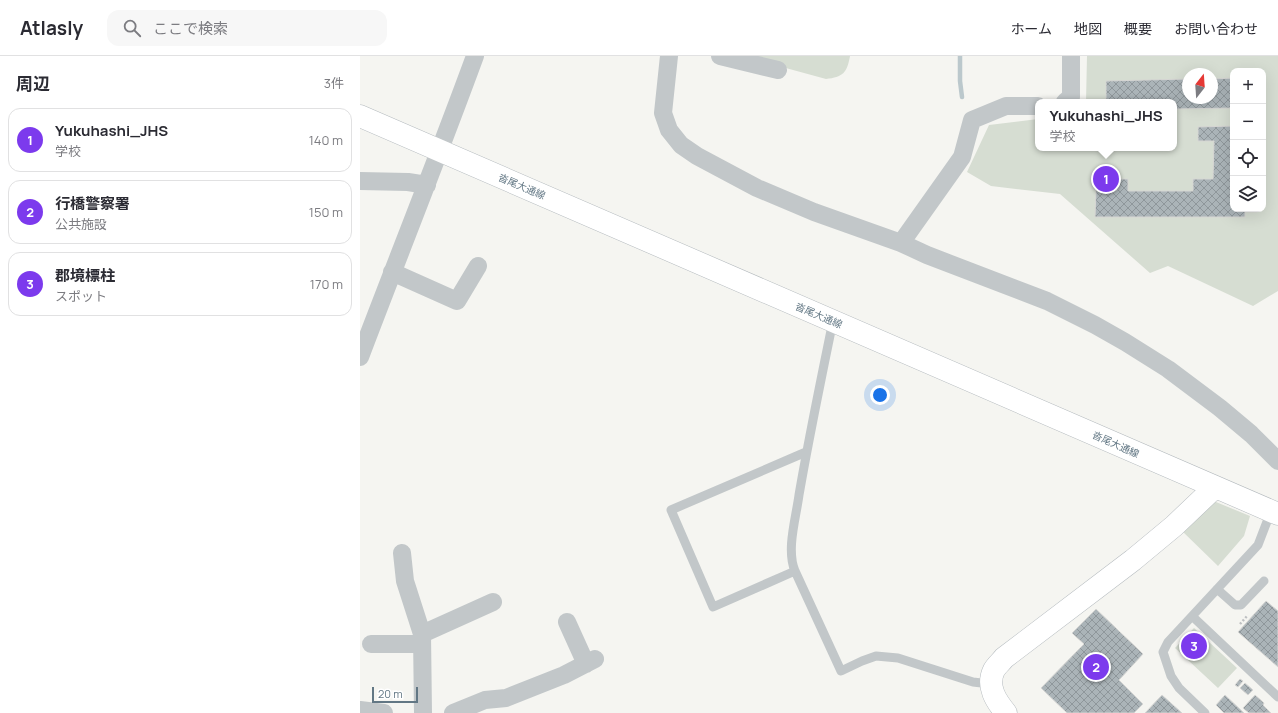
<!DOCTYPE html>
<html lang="ja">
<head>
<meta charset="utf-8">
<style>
  body { margin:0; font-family:Manrope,"Noto Sans JP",sans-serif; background:#f7f7f7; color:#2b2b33 }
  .controls { position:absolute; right:12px; top:12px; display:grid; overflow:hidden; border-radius:8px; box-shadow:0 4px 16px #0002 }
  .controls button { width:36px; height:36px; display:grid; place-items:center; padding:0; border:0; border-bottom:1px solid #e1e1e2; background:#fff; color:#2b2b33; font:20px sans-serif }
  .compass { position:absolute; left:822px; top:12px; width:36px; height:36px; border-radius:50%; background:#fff; box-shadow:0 4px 16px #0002; rotate:17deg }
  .scale { position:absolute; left:12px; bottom:10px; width:46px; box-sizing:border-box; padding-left:4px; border:2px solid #627784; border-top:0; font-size:11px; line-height:14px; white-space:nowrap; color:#627784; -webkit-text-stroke:3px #fff; paint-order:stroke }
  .you { position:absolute; left:520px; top:339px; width:14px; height:14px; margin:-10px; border:3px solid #fff; border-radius:50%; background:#1a73e8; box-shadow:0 0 0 6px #1a73e833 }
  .badge { display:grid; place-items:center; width:26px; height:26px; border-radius:50%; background:#7c3aed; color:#fff; font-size:13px; font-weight:700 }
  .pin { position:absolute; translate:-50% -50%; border:2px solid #fff; box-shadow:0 1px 4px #0006 }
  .popup { position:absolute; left:675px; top:43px; width:142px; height:52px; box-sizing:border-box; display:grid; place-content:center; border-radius:8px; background:#fff; filter:drop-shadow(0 1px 3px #0005); font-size:13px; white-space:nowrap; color:#7c7c81 }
  .popup b { font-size:15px; color:#2b2b33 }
  .popup::after { content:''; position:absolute; left:50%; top:100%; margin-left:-8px; border:8px solid transparent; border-top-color:#fff }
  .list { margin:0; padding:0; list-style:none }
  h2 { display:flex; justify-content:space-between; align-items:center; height:52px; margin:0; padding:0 16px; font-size:17px }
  h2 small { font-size:13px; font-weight:400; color:#7c7c81 }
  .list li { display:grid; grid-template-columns:26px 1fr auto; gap:12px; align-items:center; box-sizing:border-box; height:64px; margin:0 8px 8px; padding:0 8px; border:1px solid #e1e1e2; border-radius:12px }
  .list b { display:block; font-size:15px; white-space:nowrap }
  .list p { margin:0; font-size:13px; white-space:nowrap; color:#7c7c81 }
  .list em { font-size:13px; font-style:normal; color:#7c7c81 }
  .icon { flex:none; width:22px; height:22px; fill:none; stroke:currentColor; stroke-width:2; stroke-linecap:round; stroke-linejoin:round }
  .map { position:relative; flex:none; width:918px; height:657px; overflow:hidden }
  header { display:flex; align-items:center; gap:24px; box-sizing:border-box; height:56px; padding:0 20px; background:#fff; border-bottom:1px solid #e1e1e2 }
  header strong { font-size:19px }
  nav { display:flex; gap:22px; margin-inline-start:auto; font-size:14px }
  .search { width:280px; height:36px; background:#f7f7f7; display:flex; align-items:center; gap:10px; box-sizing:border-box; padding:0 14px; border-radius:12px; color:#7c7c81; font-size:15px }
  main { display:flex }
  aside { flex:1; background:#fff }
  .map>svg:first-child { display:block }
</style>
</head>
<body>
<header>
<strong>Atlasly</strong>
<div class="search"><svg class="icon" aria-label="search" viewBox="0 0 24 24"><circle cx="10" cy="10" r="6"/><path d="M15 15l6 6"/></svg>ここで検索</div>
<nav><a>ホーム</a><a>地図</a><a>概要</a><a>お問い合わせ</a></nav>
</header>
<main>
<aside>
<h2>周辺<small>3件</small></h2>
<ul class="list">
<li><span class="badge">1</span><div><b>Yukuhashi_JHS</b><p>学校</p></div><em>140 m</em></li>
<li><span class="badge">2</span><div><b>行橋警察署</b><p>公共施設</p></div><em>150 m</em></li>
<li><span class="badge">3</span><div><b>郡境標柱</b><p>スポット</p></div><em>170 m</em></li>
</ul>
</aside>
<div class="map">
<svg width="918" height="657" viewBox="0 0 918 657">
  <defs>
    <pattern id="building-cross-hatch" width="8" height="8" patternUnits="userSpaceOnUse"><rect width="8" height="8" fill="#abb4b8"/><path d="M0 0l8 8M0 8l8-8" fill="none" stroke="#8f979b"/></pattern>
  </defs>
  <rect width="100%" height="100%" fill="#f5f5f1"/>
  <path fill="#d6ddd2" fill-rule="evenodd" d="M382,0H490C487,17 483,21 466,23Z
    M727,0H918V235L893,250L808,210L790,217L700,138L631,130L607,116L629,69L678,63V92H814V46H726ZM873,15H903V153H873ZM828,18H852V42H828Z
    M851,444L890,460L884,480L858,510L821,474Z
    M834,572L877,612L858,632L815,592Z"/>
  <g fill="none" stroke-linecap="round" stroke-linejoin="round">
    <path stroke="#bbc8cc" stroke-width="4.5" d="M600,0V25L602,41"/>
  </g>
  <path fill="url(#building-cross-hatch)" stroke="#d6d6d4" d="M873,22V52L814,53V46H746V25L828,23V42H852V23Z
    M873,70V153H897V156H885V161H735L736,134H757V123H768V135H833V123H853L854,85H838V71Z
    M906,545L918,555V611L878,576Z
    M736,553L783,598L759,624L783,648L774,657H707L681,632L724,588L712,577Z
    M880,623L883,625L878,631L875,629Z
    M885,627L893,634L888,639L880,632Z
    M802,639L822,657H785Z
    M865,639L884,657H864L856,649Z
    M895,639L904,647L903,649L911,657H889L883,652Z"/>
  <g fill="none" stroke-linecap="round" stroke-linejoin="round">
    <g stroke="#b4babe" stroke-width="23">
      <path id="secondary" d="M0,60L918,458
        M646,657C636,645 626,630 634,614C636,610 641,606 644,602L773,504L814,470L855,431"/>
    </g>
    <path stroke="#bec0c2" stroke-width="2.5" stroke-dasharray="2 2" stroke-linecap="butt" d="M880,568L888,559"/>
    <path stroke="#c2c7c9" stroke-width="9" d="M473,265C461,323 449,381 439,439C436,462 426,494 435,515L481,615L502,605L516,600L538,602L613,626L630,628
      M435,515L353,551L311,454L446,396
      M857,533L875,549H881L904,525
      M832,560L918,641
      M845,657L819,632L811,620L803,596L808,586L898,489L911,455"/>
    <path stroke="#c2c7c9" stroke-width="18" d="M309,0L303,57L309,74L321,89L337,100L397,132L454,156L541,187L567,199L687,245L735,269L765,286L808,313L860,352L891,378L918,405
      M360,0L418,14
      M705,46L711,41V0
      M0,125L48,126L67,129
      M541,187L602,101L612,64L646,50H678
      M32,216L97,245L118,210
      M0,301C38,201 78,101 115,0
      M42,497L45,525L62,578
      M207,566L226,608
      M11,588H62
      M0,654L24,657
      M63,657L62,578L133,546
      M93,657L125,644L146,642L204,619L235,603"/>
    <use href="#secondary" stroke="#fff" stroke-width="22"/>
  </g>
  <g text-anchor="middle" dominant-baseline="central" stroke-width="4" stroke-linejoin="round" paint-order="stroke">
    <g font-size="10" fill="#627784" stroke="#fff">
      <text transform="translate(162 130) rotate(23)">沓尾大通線</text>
      <text transform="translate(459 259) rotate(23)">沓尾大通線</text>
      <text transform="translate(756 388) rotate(24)">沓尾大通線</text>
    </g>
  </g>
</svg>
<div class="controls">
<button>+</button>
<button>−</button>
<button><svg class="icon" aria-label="locate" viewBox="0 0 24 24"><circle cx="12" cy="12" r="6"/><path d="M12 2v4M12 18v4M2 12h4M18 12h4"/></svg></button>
<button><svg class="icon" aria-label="layers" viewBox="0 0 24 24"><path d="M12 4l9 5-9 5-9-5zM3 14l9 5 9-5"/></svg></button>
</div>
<svg class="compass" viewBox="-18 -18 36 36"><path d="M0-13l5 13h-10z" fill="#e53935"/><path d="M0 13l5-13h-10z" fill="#7c7c81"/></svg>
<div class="scale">20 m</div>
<div class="you"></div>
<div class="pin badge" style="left:746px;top:123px">1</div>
<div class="popup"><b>Yukuhashi_JHS</b>学校</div>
<div class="pin badge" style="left:736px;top:611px">2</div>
<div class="pin badge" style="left:834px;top:590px">3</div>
</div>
</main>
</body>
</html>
